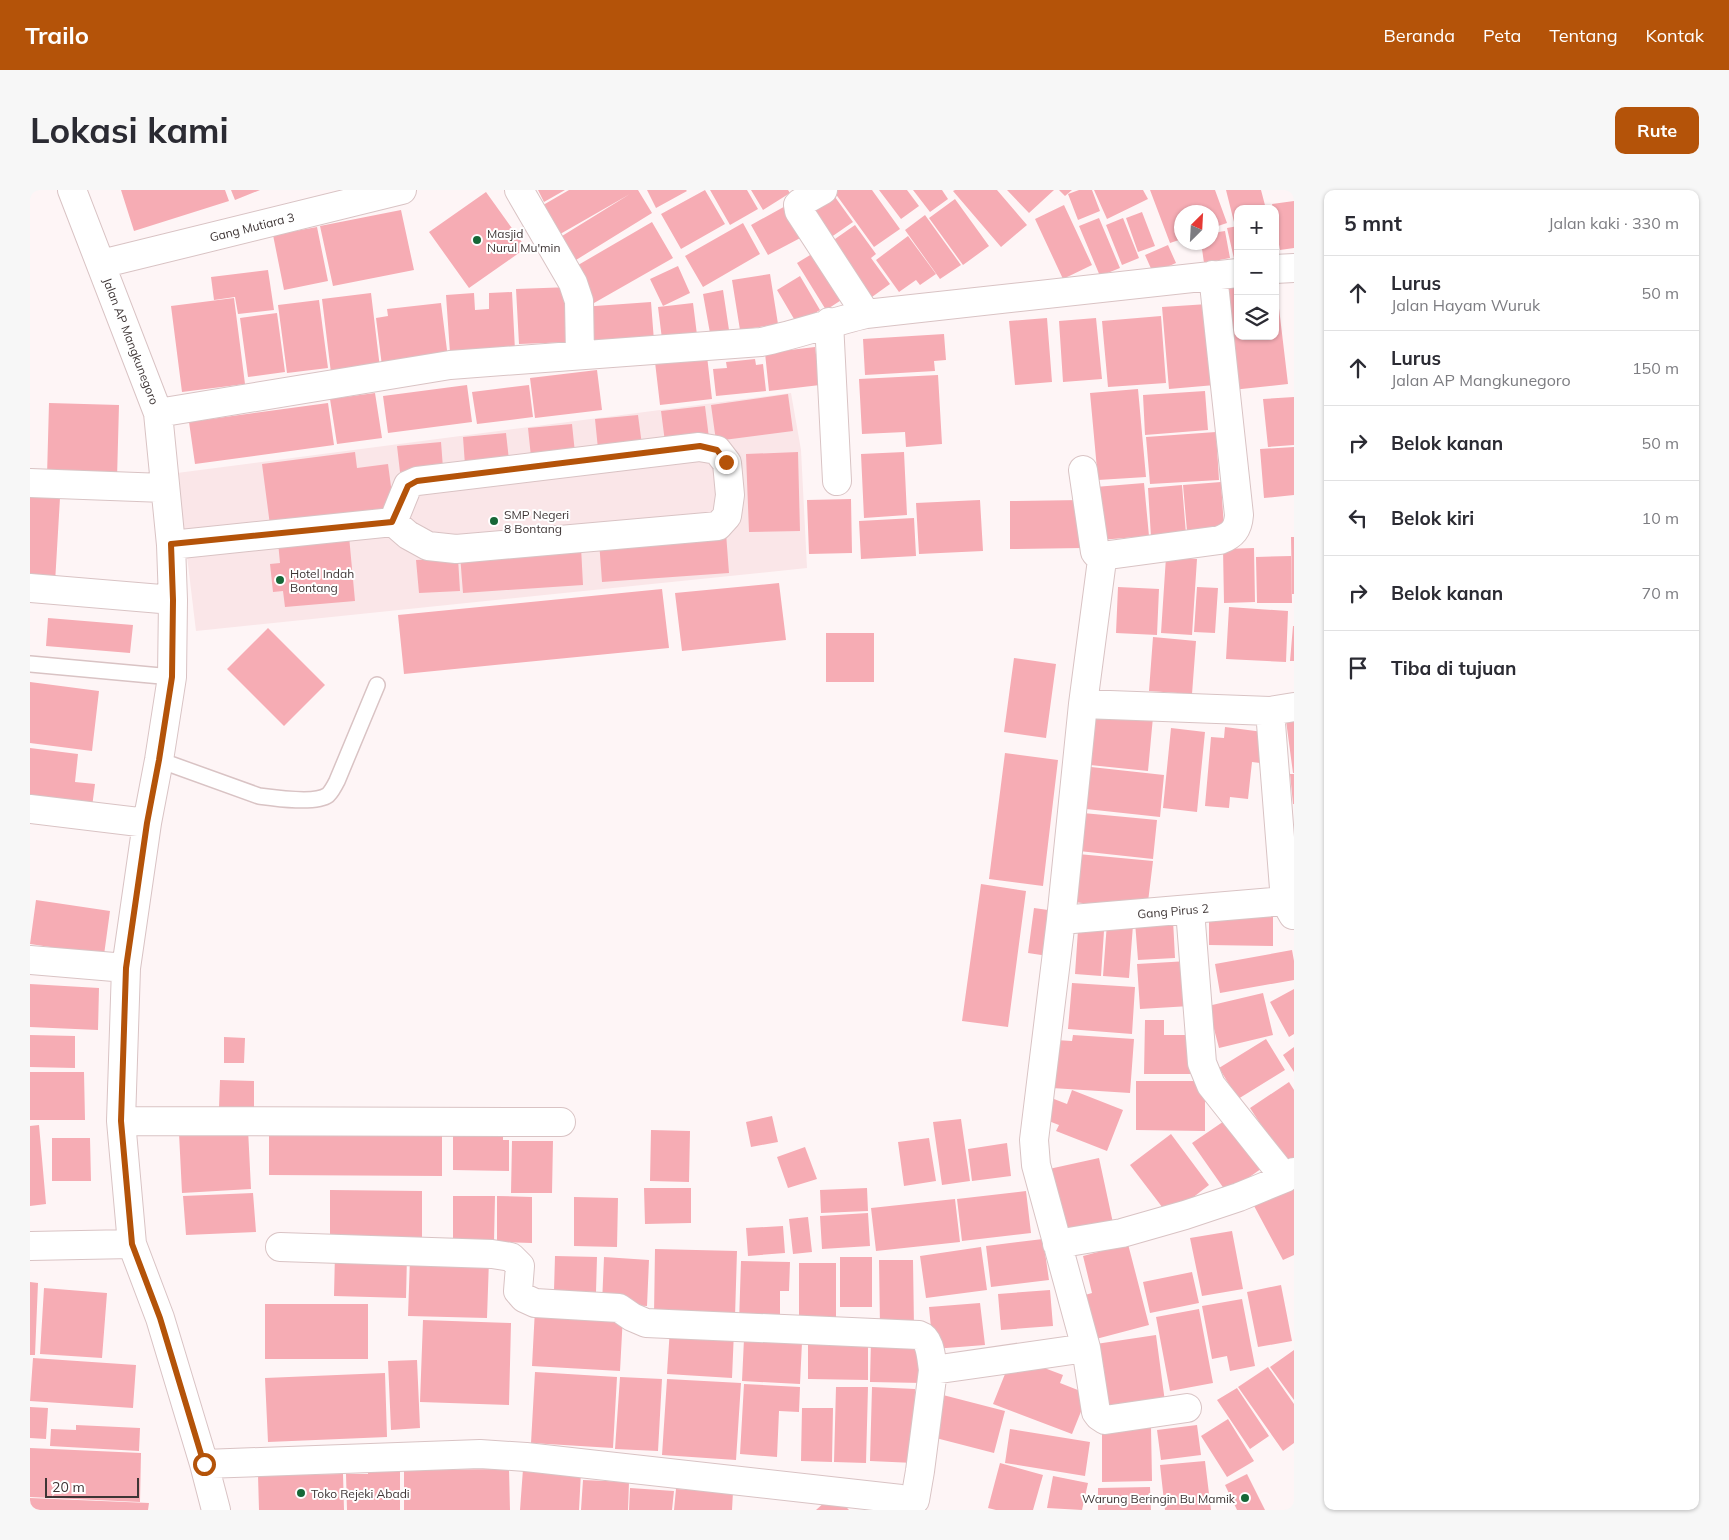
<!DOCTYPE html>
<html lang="id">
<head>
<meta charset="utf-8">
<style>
  body { margin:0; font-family:Mulish,sans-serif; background:#f7f7f7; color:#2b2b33 }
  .controls { position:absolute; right:15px; top:15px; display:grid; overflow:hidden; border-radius:10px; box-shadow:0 1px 4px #0004 }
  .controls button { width:45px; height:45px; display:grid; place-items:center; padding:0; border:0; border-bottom:1px solid #e1e1e2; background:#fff; color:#2b2b33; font:25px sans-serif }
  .compass { position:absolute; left:1144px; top:15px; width:45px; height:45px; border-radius:50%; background:#fff; box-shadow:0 1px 4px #0004; rotate:24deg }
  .scale { position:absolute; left:15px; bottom:12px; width:94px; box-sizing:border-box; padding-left:5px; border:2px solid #3e3535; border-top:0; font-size:14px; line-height:18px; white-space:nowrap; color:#3e3535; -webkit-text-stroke:4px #fff; paint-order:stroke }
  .stop { position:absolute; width:15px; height:15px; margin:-11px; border:4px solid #b45309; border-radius:50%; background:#fff }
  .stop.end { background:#b45309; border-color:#fff; box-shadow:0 1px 5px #0008 }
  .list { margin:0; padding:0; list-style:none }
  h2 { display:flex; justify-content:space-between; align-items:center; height:65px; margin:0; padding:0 20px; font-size:21px }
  h2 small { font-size:16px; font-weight:400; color:#7c7c81 }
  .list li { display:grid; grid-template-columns:32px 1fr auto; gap:15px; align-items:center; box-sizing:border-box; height:75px; padding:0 20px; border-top:1px solid #e1e1e2 }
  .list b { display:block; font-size:19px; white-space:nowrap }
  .list p { margin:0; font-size:16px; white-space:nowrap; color:#7c7c81 }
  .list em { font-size:16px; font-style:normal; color:#7c7c81 }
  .icon { flex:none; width:28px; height:28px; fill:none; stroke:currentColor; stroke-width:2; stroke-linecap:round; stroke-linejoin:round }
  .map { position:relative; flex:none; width:1264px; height:1320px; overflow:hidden; border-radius:10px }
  header { display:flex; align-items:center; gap:30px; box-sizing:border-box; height:70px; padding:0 25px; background:#b45309; color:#fff }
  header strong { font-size:24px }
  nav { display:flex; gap:28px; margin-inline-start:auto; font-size:18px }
  .intro { display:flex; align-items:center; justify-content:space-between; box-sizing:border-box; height:120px; padding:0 30px }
  h1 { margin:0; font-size:35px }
  .button { padding:12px 22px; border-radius:10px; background:#b45309; color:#fff; font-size:18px; font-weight:700 }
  main { display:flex; gap:30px; padding:0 30px }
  aside { flex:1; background:#fff; border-radius:10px; box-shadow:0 1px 4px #0004 }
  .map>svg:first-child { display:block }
</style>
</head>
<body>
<header>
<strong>Trailo</strong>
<nav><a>Beranda</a><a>Peta</a><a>Tentang</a><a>Kontak</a></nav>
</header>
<div class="intro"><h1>Lokasi kami</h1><a class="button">Rute</a></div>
<main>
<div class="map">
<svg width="1264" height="1320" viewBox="0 0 1264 1320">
  <rect width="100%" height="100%" fill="#fef5f6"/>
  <path fill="#fae6e8" d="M761,203L771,260L777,378L166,441L147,283Z"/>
  <path fill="#f6acb4" d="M91,0H195L199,11L104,41Z
    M201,0H230L205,10Z
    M508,0H535L514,12Z
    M539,0H608L622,23L546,70L532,46L600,4L525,47L508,18Z
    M617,0H656L657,1L626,18Z
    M675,0L695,34L651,59L631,24Z
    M680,0H717L728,19L700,35Z
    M721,0H758L760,3L733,20Z
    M800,0L823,32L797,50L773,17Z
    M808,0H842L870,39L844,57L805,3Z
    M849,0H877L889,16L871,29Z
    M883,0H912L918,9L900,22Z
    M925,0H967L997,35L971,57L923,1Z
    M977,0H1024L999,23Z
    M1029,0H1042L1035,6Z
    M1049,0H1062L1070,21L1048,30L1038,4Z
    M1064,0H1113L1118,9L1077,29Z
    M1120,0H1185L1197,33L1182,38V22H1152V49L1140,53Z
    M1196,0H1231L1236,19H1208V31L1204,32Z
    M456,2L496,58L439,98L399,42Z
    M925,9L959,56L933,75L899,28Z
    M1264,11V58L1250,60L1245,32V19H1243L1242,14Z
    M759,14L776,45L738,65L721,35Z
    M1034,15L1062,75L1033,89L1005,29Z
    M371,20L384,80L303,96L290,36Z
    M1112,22L1125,56L1108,62L1096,28Z
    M895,25L931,75L910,89L875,40Z
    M1069,28L1090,78L1070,86L1049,36Z
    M1093,28L1109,68L1092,75L1076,35Z
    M622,32L643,68L564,113L543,78Z
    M713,33L730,64L673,97L655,66Z
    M825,35L846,64L841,68L860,94L835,112L795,56Z
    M1208,36V72L1205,73L1197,38Z
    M287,37L298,91L254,100L243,45Z
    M1195,41L1200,68L1174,73L1171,52H1182V43Z
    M878,46L906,84L890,95L886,90L869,102L846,70Z
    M1138,55L1146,73L1123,83L1115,65Z
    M790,59L819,105L796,120L767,73Z
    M648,76L660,103L633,116L620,89Z
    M238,80L244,120L208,124L205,107L184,110L181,87Z
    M740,84L748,134L710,140L702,90Z
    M770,86L790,120L767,134L747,100Z
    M1245,93H1246L1258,194L1202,200L1191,98L1208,97V146H1245Z
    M541,97L543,152L489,154L486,99Z
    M693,100L699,140L680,143L673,104Z
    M482,102L485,160L420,163L416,105L444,103L445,120L459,119V103Z
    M341,103L350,178L301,183L292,109Z
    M204,108L215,194L152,202L141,116Z
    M289,110L298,178L257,183L248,115Z
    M621,112L624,151L554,155L551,117Z
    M411,113L418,168L352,176L346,128L358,126L357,119Z
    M663,113L668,153L633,157L628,117Z
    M1178,114L1185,195L1139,199L1132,117Z
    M247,123L255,182L218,187L210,128Z
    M1131,126L1136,193L1078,197L1072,131Z
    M1017,128L1022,192L985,195L979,131Z
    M1066,128L1072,189L1033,192L1029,131Z
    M914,144L916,170L904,171L905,181L835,185L833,149Z
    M785,157L790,195L739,201L735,163Z
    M677,166L682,209L630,215L625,172Z
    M725,169L726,175L733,174L736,201L686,206L683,179L697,178L696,172Z
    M567,180L572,220L505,228L500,188Z
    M908,185L912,254L876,257L875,242L832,244L829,189Z
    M437,195L442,232L358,243L353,206Z
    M499,195L503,227L447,234L442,202Z
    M1108,199L1116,287L1068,290L1060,203Z
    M1175,201L1178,240L1115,245L1113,205Z
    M345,203L352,248L307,254L300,209Z
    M758,204L763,241L686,251L681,215Z
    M1264,207V255L1238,257L1233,209Z
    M19,213L89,215L87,289L17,286Z
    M298,213L304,255L165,274L159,232Z
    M675,216L679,248L635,252L631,221Z
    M608,225L612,255L568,259L565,229Z
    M542,234L545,263L501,267L498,238Z
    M1186,242L1189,290L1120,294L1116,247Z
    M476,243L479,270L435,275L433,247Z
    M411,252L413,278L370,282L367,256Z
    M1264,257V305L1234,308L1230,259Z
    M325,262L327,278L358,274L364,319L240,335L232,274Z
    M768,262L770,341L719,342L716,264Z
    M874,262L877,325L834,328L831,264Z
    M1191,292L1194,338L1157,341L1153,295Z
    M1114,293L1119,346L1070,350L1065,297Z
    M1152,295L1156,344L1121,347L1118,298Z
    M0,306L30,308L25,393L0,391Z
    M821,309L822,363L779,364L777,310Z
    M950,310L953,361L889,364L886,313Z
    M1052,310L1053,358L980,359V311Z
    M884,328L886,366L831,369L829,331Z
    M696,343L699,383L572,392L569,351Z
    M319,346L325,411L255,417L253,401L243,402L240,374L250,373L248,352Z
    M1261,347H1264V404H1262Z
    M551,357L553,395L433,403L430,365Z
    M1224,358L1225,412L1194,413L1193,359Z
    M1261,366L1262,413H1227L1226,367Z
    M1136,367L1167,369L1162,445L1131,443Z
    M428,368L430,401L389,403L386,370Z
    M749,393L756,450L652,461L645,403Z
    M1088,397L1129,399L1127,445L1086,443Z
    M1167,397L1188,398L1185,443L1164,442Z
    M632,399L639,458L374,484L368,425Z
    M1199,417L1258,421L1256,472L1196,469Z
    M18,428L103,435L100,463L16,456Z
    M1263,436H1264V471H1260Z
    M238,438L295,495L254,536L197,479Z
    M796,443H844V492H796Z
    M1123,447L1166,451L1162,504L1119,501Z
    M984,468L1026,474L1016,548L974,542Z
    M0,492L69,501L62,561L0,553Z
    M1066,521L1123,527L1118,581L1060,575Z
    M1264,522V583H1263L1255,523Z
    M1195,537L1233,542L1230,573L1222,572L1218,609L1200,607L1199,618L1175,616L1181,547L1194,548Z
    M1141,538L1175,542L1167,622L1133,618Z
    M0,558L48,564L45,592L65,594L62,617L0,610Z
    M975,563L1028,570L1013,696L959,689Z
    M1061,577L1134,585L1130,627L1056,619Z
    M1260,584H1264V614H1263Z
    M1053,623L1127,630L1123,669L1049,661Z
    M1048,664L1123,671L1117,720L1043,712Z
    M951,694L996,701L978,837L932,831Z
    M6,710L80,721L74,765L0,754Z
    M1004,718L1025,721L1018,766L998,763Z
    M1179,721L1243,722V756L1179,755Z
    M1143,730L1145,768L1108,770L1105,732Z
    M1077,733L1103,735L1099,788L1073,786Z
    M1048,740L1074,741L1071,786L1045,784Z
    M1262,760L1264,771V790L1190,803L1185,774Z
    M1158,771L1160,816L1110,819L1107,774Z
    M1042,793L1105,797L1102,844L1038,839Z
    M0,794L69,798L68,840L0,837Z
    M1264,799V844L1259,847L1240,812Z
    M1233,803L1243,845L1189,858L1178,816Z
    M1115,830H1134V845H1161V884H1114Z
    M0,845L45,846V878L0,877Z
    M1043,845L1104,849L1100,903L1022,898L1026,850L1042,851Z
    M194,847L215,848L214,873H194Z
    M1236,849L1255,880L1208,909L1189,878Z
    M1264,857V882L1253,865Z
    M0,882H54L55,930H0Z
    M190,890L224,891V919L189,918Z
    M1106,891H1175V941L1106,940Z
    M1259,892L1264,900V968L1256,973L1220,918Z
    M1042,900L1093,920L1077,961L1026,941L1029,935L1016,930L1024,909L1037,914Z
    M742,926L748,952L721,957L716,932Z
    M1200,927L1235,976L1197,1003L1162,953Z
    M931,929L940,991L912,995L903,932Z
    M9,935L16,1014L0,1016V936Z
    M423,938H473V950H479V981L423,980Z
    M218,939L221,999L152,1003L149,943Z
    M621,940L660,941L659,992L620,991Z
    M239,941L412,942V986L239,985Z
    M1141,944L1179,995L1139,1026L1100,975Z
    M22,948H60L61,991H22Z
    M899,948L906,991L874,996L868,952Z
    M482,951H523L522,1003H481Z
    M977,953L981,986L942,991L938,959Z
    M775,957L787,989L758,998L747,967Z
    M1069,968L1083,1033L1033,1044L1019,979Z
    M1261,994L1264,999V1065L1253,1070L1223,1014Z
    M614,998H661V1033L615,1034Z
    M837,998L838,1021L791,1023L790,1000Z
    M300,1000L392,1001V1054L300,1053Z
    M996,1001L1001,1043L932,1051L927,1009Z
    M223,1003L226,1042L156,1045L153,1006Z
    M423,1006H465L464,1052H423Z
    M467,1006L502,1007V1053L467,1052Z
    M544,1007L588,1008L587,1057L544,1056Z
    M925,1009L930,1052L846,1061L841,1018Z
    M838,1023L840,1056L792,1059L790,1026Z
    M778,1027L782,1062L763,1064L759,1029Z
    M753,1036L755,1063L718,1066L716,1038Z
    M1202,1041L1213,1099L1172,1106L1160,1048Z
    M1013,1049L1019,1090L961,1097L956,1056Z
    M1098,1054L1119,1135L1066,1149L1055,1105L1062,1103L1053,1066Z
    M951,1057L957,1100L896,1108L890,1066Z
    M625,1059L707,1061L705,1127L624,1125Z
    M305,1063L377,1066L376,1108L304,1106Z
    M525,1066L567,1067L566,1102L524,1101Z
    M574,1067L619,1070L617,1116L572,1114Z
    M810,1067H842V1117H810Z
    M380,1068L459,1070L457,1128L378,1126Z
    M849,1070H883L884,1137H850Z
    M711,1071L760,1072L759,1101H750V1134L709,1133Z
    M769,1073H806V1134H769Z
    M1162,1082L1169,1113L1120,1123L1113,1092Z
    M0,1092L8,1093L5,1165H0Z
    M1251,1095L1262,1151L1228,1157L1217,1102Z
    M14,1098L77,1103L72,1168L10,1164Z
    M1020,1100L1023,1136L971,1140L968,1104Z
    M1212,1109L1225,1176L1200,1181L1197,1166L1182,1169L1172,1116Z
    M950,1113L955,1155L903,1159L899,1117Z
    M235,1114H338V1169H235Z
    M505,1119L593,1125L590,1181L502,1176Z
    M1169,1119L1183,1193L1140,1201L1126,1127Z
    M393,1130L481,1133L479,1215L390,1212Z
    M640,1138L704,1141L702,1188L637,1184Z
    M1126,1145L1135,1212L1076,1220L1066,1154Z
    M714,1149L772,1152L770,1194L712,1191Z
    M778,1150L838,1151V1190L778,1189Z
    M841,1150L893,1151V1193L840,1192Z
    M1264,1160V1210L1240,1177Z
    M3,1168L106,1175L103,1218L0,1211Z
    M387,1170L390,1238L361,1240L358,1171Z
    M1001,1173L1033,1185L1030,1193L1058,1204L1042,1244L963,1214L979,1174L998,1181Z
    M1238,1177L1264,1214V1253L1253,1261L1208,1197Z
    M505,1182L587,1187L583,1258L501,1253Z
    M355,1183L357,1247L238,1252L235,1188Z
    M590,1187L632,1189L628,1261L585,1259Z
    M637,1189L711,1193L706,1270L632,1265Z
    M714,1194L770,1197L769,1222L749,1221L747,1267L710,1264Z
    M806,1197H838L836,1273L804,1272Z
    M842,1197L885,1199L884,1273L840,1271Z
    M1207,1198L1239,1246L1220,1259L1187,1210Z
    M913,1205L975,1221L964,1263L902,1247Z
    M0,1217L18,1218L16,1249L0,1248Z
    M772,1218H803L802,1272L771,1271Z
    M1198,1229L1224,1271L1197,1287L1171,1246Z
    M46,1235L110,1238L109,1261L20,1256L21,1239L46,1240Z
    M1167,1235L1171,1265L1131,1270L1127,1240Z
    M1072,1237H1121L1122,1291L1072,1292Z
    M980,1239L1060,1252L1055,1286L975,1273Z
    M0,1258L111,1263L110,1312L0,1307Z
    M1175,1271L1181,1320H1135L1130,1275Z
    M970,1273L1013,1285L1003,1320H966L958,1318Z
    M338,1276H370V1320H317L316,1284H338Z
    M479,1279L480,1320H374V1280Z
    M493,1279L551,1282L549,1320H490Z
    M313,1284L314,1320H229L228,1285Z
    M1217,1284L1235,1320H1207L1195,1295Z
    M1023,1286L1058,1293L1052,1320L1017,1318Z
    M553,1290L599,1292L598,1320H551Z
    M1120,1297L1121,1320H1068V1298Z
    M600,1298L644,1301L642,1320H599Z
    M646,1299L703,1302L702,1320H644Z
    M804,1304L819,1320H786Z
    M0,1308L119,1313L118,1320H0Z"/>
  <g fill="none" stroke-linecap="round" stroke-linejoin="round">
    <g stroke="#d9c3c4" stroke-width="18">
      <path id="service" d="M0,474L142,487
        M129,570L229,606C244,608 286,614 298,605C301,602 305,595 307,591L347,495"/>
    </g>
    <g stroke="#d9c3c4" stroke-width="30">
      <path id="minor" d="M42,0L128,223L141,355L143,410L142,487L129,570L117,633L96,778L91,931L102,1054L130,1128L174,1274L186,1320
        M489,0L543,93L549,111L550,165
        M793,0L770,13L768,15L769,21L836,124
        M71,74L372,0
        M1245,79L1264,78
        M799,132L807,291
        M128,223L420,175L731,152C766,145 801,132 836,124L1208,83
        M1053,280L1065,362L1072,370
        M0,293L134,298
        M141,355L363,332L378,295L387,291L669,257L687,260L697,273L700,305L697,326L688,336L426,359L398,356L378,345L363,332
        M0,398L143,410
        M1053,514L1240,521L1264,517
        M1240,521L1255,711L1263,725
        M0,619L117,633
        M1160,720L1172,873L1181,895L1255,988
        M1031,730L1255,711L1264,706
        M0,770L96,778
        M91,931L531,932
        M1027,1054L1092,1043L1155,1025L1209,1007L1255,988L1264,982
        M0,1056L102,1054
        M250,1057L462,1064L481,1067L490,1076L488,1101L494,1108L505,1113L589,1118L602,1127L616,1133L889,1145C901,1149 901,1168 903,1180
        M1157,1218L1075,1230L1069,1226L1066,1222L1056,1158L1006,975L1004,950L1031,730L1053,514L1072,370L1079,365L1190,350C1203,345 1208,339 1209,325L1183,85
        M174,1274L450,1264L496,1267L871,1309L885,1310L890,1281L903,1180L1056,1158"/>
    </g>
    <use href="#service" stroke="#fff" stroke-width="15"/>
    <use href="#minor" stroke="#fff" stroke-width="28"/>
  </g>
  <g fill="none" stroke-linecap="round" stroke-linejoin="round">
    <path stroke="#b45309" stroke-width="6" d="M174,1274L130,1128L102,1054L91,931L96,778L117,633L129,570L142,487L143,410L141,354L362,332L378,296L387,291L670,256L687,260L696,272"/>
  </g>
  <g fill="#166737" stroke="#fff" stroke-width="2">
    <circle cx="447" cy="50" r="5"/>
    <circle cx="464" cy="331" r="5"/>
    <circle cx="250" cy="390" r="5"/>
    <circle cx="271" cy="1303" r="5"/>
    <circle cx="1215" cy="1308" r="5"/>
  </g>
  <g text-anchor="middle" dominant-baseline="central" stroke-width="4" stroke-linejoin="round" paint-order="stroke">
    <g font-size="12" fill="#3e3535" stroke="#fff">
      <text transform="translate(222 37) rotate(-14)">Gang Mutiara 3</text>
      <text transform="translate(101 151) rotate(69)">Jalan AP Mangkunegoro</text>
      <text transform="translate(1143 721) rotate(-5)">Gang Pirus 2</text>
    </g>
    <g font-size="12" fill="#3e3535" stroke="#fff" text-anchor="start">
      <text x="457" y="43">Masjid<tspan x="457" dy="14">Nurul Mu'min</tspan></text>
      <text x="474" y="324">SMP Negeri<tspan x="474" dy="14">8 Bontang</tspan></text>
      <text x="260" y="383">Hotel Indah<tspan x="260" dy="14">Bontang</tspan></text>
      <text x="281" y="1303">Toko Rejeki Abadi</text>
      <text x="1205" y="1308" text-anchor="end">Warung Beringin Bu Mamik</text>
    </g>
  </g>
</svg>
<div class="controls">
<button>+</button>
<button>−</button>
<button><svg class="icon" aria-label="layers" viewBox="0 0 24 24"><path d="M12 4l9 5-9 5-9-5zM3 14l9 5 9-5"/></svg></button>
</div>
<svg class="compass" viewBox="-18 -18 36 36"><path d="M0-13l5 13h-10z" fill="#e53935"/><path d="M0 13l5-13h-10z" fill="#7c7c81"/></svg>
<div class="scale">20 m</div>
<div class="stop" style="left:174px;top:1274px"></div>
<div class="stop end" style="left:696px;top:272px"></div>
</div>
<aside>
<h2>5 mnt<small>Jalan kaki · 330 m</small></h2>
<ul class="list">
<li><svg class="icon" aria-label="ahead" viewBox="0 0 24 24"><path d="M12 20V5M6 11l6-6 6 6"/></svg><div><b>Lurus</b><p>Jalan Hayam Wuruk</p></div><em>50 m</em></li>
<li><svg class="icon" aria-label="ahead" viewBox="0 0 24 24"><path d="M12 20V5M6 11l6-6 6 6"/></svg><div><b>Lurus</b><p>Jalan AP Mangkunegoro</p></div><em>150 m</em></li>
<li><svg class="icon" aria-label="right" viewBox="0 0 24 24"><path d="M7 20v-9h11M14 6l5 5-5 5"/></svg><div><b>Belok kanan</b></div><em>50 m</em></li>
<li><svg class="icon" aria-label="left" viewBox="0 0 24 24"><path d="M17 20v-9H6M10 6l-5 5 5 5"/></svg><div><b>Belok kiri</b></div><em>10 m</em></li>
<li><svg class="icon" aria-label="right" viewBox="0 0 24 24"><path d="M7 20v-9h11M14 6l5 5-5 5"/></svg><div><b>Belok kanan</b></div><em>70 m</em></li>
<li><svg class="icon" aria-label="arrive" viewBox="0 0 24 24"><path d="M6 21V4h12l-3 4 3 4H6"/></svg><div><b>Tiba di tujuan</b></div></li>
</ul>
</aside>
</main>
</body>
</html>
